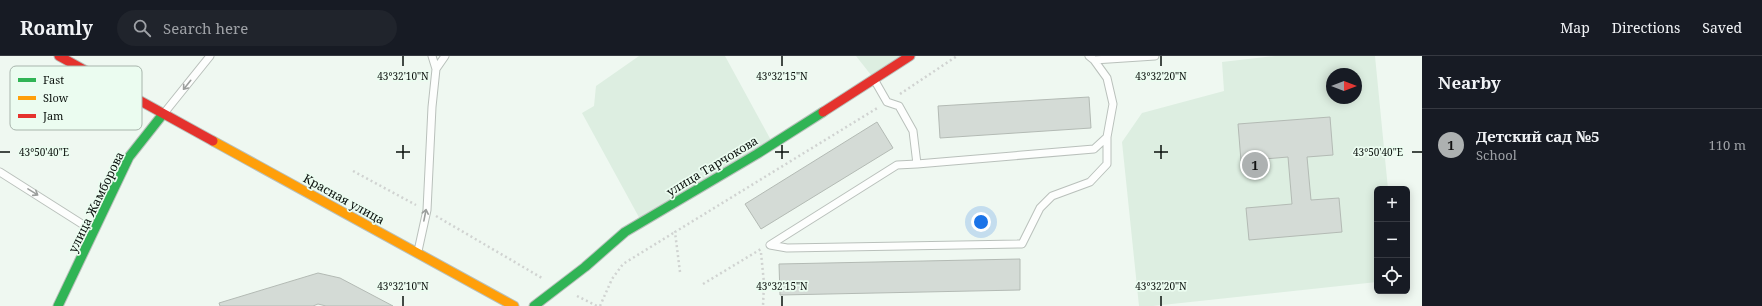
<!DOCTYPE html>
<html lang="en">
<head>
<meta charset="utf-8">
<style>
  body { margin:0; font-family:"Noto Serif",serif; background:#20242c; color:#f1f3f6 }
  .controls { position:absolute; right:12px; bottom:12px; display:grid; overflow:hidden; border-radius:6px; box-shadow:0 2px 10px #0003 }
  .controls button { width:36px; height:36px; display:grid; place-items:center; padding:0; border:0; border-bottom:1px solid #363941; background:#171b24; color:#f1f3f6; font:20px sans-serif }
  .compass { position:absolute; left:1326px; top:12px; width:36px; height:36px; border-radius:50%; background:#171b24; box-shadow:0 2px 10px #0003; rotate:90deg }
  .you { position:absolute; left:981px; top:166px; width:14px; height:14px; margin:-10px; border:3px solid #fff; border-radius:50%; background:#1a73e8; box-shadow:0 0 0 6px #1a73e833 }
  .badge { display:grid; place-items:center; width:26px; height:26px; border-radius:50%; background:#adb1b1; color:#111; font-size:13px; font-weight:700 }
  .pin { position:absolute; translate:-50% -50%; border:2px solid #fff; box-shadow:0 1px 4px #0006 }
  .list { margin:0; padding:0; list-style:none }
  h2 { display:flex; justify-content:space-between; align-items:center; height:52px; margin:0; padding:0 16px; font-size:17px }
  h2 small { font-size:13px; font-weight:400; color:#9ea1a6 }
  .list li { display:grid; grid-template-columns:26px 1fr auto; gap:12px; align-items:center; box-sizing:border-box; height:72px; padding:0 16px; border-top:1px solid #363941 }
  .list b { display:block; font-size:15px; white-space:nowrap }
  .list p { margin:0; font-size:13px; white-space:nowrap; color:#9ea1a6 }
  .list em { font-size:13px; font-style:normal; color:#9ea1a6 }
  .icon { flex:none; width:22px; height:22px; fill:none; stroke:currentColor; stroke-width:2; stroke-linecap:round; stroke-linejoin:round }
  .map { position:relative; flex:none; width:1422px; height:250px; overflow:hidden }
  header { display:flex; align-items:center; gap:24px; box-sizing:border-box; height:56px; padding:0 20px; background:#171b24; border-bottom:1px solid #363941 }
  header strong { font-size:19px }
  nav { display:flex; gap:22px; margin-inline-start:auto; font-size:14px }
  .search { width:280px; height:36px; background:#20242c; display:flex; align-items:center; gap:10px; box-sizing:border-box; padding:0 14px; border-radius:22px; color:#9ea1a6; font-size:15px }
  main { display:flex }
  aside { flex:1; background:#171b24 }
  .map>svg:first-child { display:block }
</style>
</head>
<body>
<header>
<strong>Roamly</strong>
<div class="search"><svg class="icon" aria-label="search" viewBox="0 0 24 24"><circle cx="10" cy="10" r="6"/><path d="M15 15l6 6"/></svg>Search here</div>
<nav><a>Map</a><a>Directions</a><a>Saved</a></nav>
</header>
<main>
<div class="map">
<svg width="1422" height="250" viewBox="0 0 1422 250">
  <rect width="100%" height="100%" fill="#eff8f1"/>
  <path fill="#ddeee1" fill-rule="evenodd" d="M639,0H725L773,88L641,165L582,57L594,50L596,30Z
    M856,0H910L875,24Z
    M1275,0H1375L1388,133H1377V226L1153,250H1139L1122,86L1142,57L1224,35L1222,6ZM1332,18H1356V42H1332Z"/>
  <path fill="#d4dbd6" stroke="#b3bab4" d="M1089,41L1091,72L940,82L938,50Z
    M1330,61L1333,99L1307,101L1311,144L1339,142L1342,176L1249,184L1246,152L1292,148L1288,101L1241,105L1238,68Z
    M877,66L893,92L761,173L745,148Z
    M1020,203V234L780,239L779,208Z
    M318,217L340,222L393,250H326L318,248L313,250H220L219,247Z"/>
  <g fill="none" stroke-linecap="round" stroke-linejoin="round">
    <g stroke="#b9c0bb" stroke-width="9">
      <path id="lane" d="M432,0L436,13
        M1089,0L1094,4L1155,0
        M875,25L887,46L899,50L913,75L917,108L897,109L770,189L787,192L1022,188L1040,152L1052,140L1090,126L1107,108V81
        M165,56L210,0
        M917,108L1094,93L1107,81L1113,48L1107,22L1094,4
        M0,116L93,175
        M418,195L427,154L432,51L436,13L445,0"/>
    </g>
    <g stroke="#b9c0bb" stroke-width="11">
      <path id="fast" d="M58,250L129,101L163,58
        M534,250L585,211L625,176L757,98L823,56"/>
    </g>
    <g stroke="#b9c0bb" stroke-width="11">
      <path id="slow" d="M213,85L514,250"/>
    </g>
    <g stroke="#b9c0bb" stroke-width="11">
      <path id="jam" d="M59,0L213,85
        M823,56L910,0"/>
    </g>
    <path stroke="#d0d3d1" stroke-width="2.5" stroke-dasharray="2 3" stroke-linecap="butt" d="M900,38L957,0
      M353,115L416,149
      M436,160L542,222
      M761,197L764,227L763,250
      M680,216L675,176L879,51
      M703,228L761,193
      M577,240L597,250
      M600,250L612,223L623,208L675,176"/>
    <use href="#lane" stroke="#fdfefd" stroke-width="7"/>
    <use href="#fast" stroke="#30b455" stroke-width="9"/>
    <use href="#slow" stroke="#ff9f0a" stroke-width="9"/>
    <use href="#jam" stroke="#e5322d" stroke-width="9"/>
  </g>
  <defs><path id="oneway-shaft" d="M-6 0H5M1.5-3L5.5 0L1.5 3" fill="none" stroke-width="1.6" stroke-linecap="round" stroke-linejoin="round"/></defs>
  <g stroke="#9c9f9d">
    <use href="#oneway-shaft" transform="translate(187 29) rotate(129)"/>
    <use href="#oneway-shaft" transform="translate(33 136) rotate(32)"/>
    <use href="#oneway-shaft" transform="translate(425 159) rotate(-79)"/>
  </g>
  <path fill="none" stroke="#0a100c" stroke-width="1.5" d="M403,0V10M782,0V10M1161,0V10M403,89V103M782,89V103M1161,89V103M0,96H10M396,96H410M775,96H789M1154,96H1168M1412,96H1422M403,240V250M782,240V250M1161,240V250"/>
  <g text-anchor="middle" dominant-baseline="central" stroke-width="3.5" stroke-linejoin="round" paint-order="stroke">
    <g font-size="12" fill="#0a100c" stroke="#ebfcf0">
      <text transform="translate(712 110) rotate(-31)">улица Тарчокова</text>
      <text transform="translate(344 143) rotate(29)">Красная улица</text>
      <text transform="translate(96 146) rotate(-64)">улица Жамборова</text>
    </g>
  </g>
  <rect x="10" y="10" width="132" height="64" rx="6" fill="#ebfcf0" stroke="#a8b5ac" stroke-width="1"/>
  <rect x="18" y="22" width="18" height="4" fill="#30b455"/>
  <rect x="18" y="40" width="18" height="4" fill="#ff9f0a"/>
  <rect x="18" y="58" width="18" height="4" fill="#e5322d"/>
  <g font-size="11" fill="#0a100c">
    <text x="43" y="28">Fast</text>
    <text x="43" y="46">Slow</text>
    <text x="43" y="64">Jam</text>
  </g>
  <g font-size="10" text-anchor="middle" fill="#0a100c" stroke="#ebfcf0" stroke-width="3.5" stroke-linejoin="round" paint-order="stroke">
    <text x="403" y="24">43°32'10"N</text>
    <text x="782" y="24">43°32'15"N</text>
    <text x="1161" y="24">43°32'20"N</text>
    <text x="1378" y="100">43°50'40"E</text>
    <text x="44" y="100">43°50'40"E</text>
    <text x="403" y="234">43°32'10"N</text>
    <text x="782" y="234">43°32'15"N</text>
    <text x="1161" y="234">43°32'20"N</text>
  </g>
</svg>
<div class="controls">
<button>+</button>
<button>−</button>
<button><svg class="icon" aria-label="locate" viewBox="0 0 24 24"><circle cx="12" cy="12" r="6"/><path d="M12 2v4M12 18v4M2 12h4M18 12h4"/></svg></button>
</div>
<svg class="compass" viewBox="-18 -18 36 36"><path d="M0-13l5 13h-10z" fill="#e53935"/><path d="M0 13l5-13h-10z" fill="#9ea1a6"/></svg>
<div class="you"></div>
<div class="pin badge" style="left:1255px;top:109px">1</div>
</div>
<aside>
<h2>Nearby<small></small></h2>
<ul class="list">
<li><span class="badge">1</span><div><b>Детский сад №5</b><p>School</p></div><em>110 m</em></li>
</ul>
</aside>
</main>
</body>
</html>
